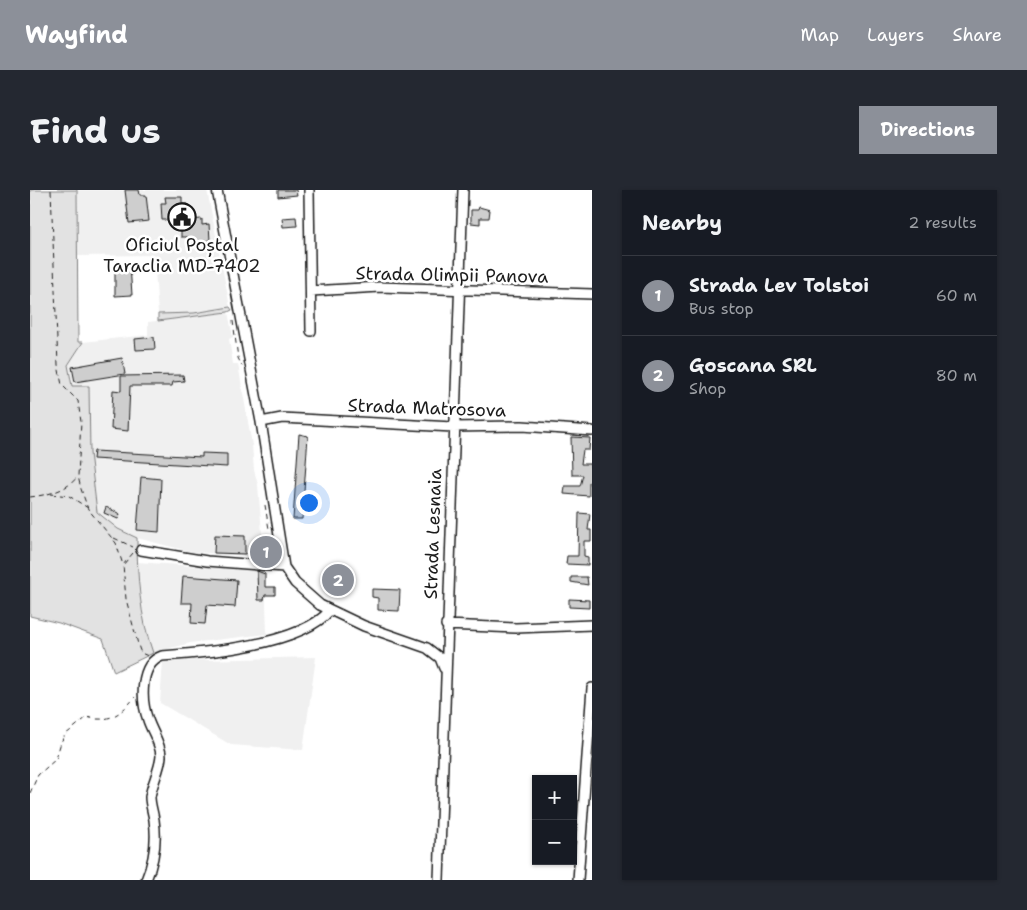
<!DOCTYPE html>
<html lang="en">
<head>
<meta charset="utf-8">
<style>
  body { margin:0; font-family:"Shantell Sans",sans-serif; background:#242831; color:#f1f3f6 }
  .controls { position:absolute; right:15px; bottom:15px; display:grid; overflow:hidden; border-radius:0px; box-shadow:0 1px 4px #0004 }
  .controls button { width:45px; height:45px; display:grid; place-items:center; padding:0; border:0; border-bottom:1px solid #363941; background:#171b24; color:#f1f3f6; font:25px sans-serif }
  .you { position:absolute; left:278px; top:312px; width:18px; height:18px; margin:-12px; border:4px solid #fff; border-radius:50%; background:#1a73e8; box-shadow:0 0 0 8px #1a73e833 }
  .badge { display:grid; place-items:center; width:32px; height:32px; border-radius:50%; background:#8c9099; color:#fff; font-size:16px; font-weight:700 }
  .pin { position:absolute; translate:-50% -50%; border:2px solid #fff; box-shadow:0 1px 5px #0006 }
  .list { margin:0; padding:0; list-style:none }
  h2 { display:flex; justify-content:space-between; align-items:center; height:65px; margin:0; padding:0 20px; font-size:21px }
  h2 small { font-size:16px; font-weight:400; color:#9ea1a6 }
  .list li { display:grid; grid-template-columns:32px 1fr auto; gap:15px; align-items:center; box-sizing:border-box; height:80px; padding:0 20px; border-top:1px solid #363941 }
  .list b { display:block; font-size:19px; white-space:nowrap }
  .list p { margin:0; font-size:16px; white-space:nowrap; color:#9ea1a6 }
  .list em { font-size:16px; font-style:normal; color:#9ea1a6 }
  .map { position:relative; flex:none; width:562px; height:690px; overflow:hidden; border-radius:0px }
  header { display:flex; align-items:center; gap:30px; box-sizing:border-box; height:70px; padding:0 25px; background:#8c9099; color:#fff }
  header strong { font-size:24px }
  nav { display:flex; gap:28px; margin-inline-start:auto; font-size:18px }
  .intro { display:flex; align-items:center; justify-content:space-between; box-sizing:border-box; height:120px; padding:0 30px }
  h1 { margin:0; font-size:35px }
  .button { padding:12px 22px; border-radius:0px; background:#8c9099; color:#fff; font-size:18px; font-weight:700 }
  main { display:flex; gap:30px; padding:0 30px }
  aside { flex:1; background:#171b24; border-radius:0px; box-shadow:0 1px 4px #0004 }
  .map>svg:first-child { display:block }
</style>
</head>
<body>
<header>
<strong>Wayfind</strong>
<nav><a>Map</a><a>Layers</a><a>Share</a></nav>
</header>
<div class="intro"><h1>Find us</h1><a class="button">Directions</a></div>
<main>
<div class="map">
<svg width="562" height="690" viewBox="0 0 562 690">
  <rect width="100%" height="100%" fill="#fff"/>
  <filter id="ink" filterUnits="userSpaceOnUse"><feTurbulence type="fractalNoise" baseFrequency=".02" numOctaves="2"/><feDisplacementMap in="SourceGraphic" scale="10" xChannelSelector="R" yChannelSelector="G"/><feConvolveMatrix kernelMatrix="1 2 1 2 8 2 1 2 1" color-interpolation-filters="sRGB"/></filter>
  <g filter="url(#ink)">
    <path fill="#f0f0f0" d="M47,0H177L200,117L164,123L128,124L124,65L48,66Z
      M198,122L203,147L199,149L203,174H208L222,255L224,280L228,295L234,367L162,362L107,348L88,339L67,322L60,263L59,197L42,196L38,175L53,152L118,145V132Z
      M107,372L232,381L235,384L237,444L160,453L123,463L115,442Z
      M286,467L273,560L201,555L130,513L133,471Z"/>
    <path fill="#e2e2e2" stroke="#7f7f7f" d="M0,0H47L48,152H53L38,175L42,196H59L60,263L67,322L88,339L107,348C107,386 110,427 123,463L84,482L73,449L29,433L0,426Z
      M200,117L202,120L198,122L128,131V124L164,123Z"/>
    <path fill="#cecece" stroke="#1c1c1c" d="M95,0H109L110,5H116L119,31L99,33Z
      M248,0H266L267,5L248,7Z
      M135,7H152V14H158V30L172,29V35L179,34L180,51L159,52L158,47H151V35L139,36V30H132L131,13H136Z
      M449,17L460,20L459,28H450V34L441,33V20H448Z
      M266,27L267,36L253,37L252,28Z
      M100,75L102,105L85,106V77Z
      M124,147L125,159L106,160L105,149Z
      M92,168L95,184L45,192L42,177Z
      M153,185L154,191L143,192L142,196H100L98,241L81,239L83,200L91,201V186Z
      M269,244L278,246L272,329H263Z
      M541,247L560,248L559,260H553L551,274H560L562,292H559V306L534,304L535,296H550L553,285H542Z
      M64,261L172,267V263L197,264V277L63,269Z
      M111,287L131,289L129,342L107,340Z
      M76,317L90,324L88,329L74,323Z
      M549,323L560,324L558,340H561V351H554V366L558,367V375L536,374L537,366H548Z
      M185,345L215,346V364L184,363Z
      M304,376L322,389L312,404L294,390Z
      M227,381L235,384V397H245V405H235L234,410H228Z
      M153,386L207,390L205,417L177,415L175,434L161,433L162,413H151Z
      M541,387H557L558,395L541,392Z
      M342,399L370,400L369,421L348,420V408L342,407Z
      M539,409L559,410V418L539,417Z"/>
    <g fill="none" stroke-linecap="round" stroke-linejoin="round">
      <g stroke="#1c1c1c" stroke-width="12">
        <path id="minor" d="M187,0L231,232L254,377L265,393L290,415L334,436L397,458L410,468L414,478
          M279,0L281,141
          M281,101L350,97L562,104
          M231,232L252,228L423,237L492,236L562,241
          M111,360L177,371L254,377
          M416,435L486,438L562,435
          M116,690C124,671 127,650 124,630C123,622 120,615 120,607C122,593 130,580 131,566C131,554 122,542 118,530C111,511 109,474 132,466C176,463 272,455 300,420
          M409,690L433,0
          M548,690L562,498"/>
      </g>
      <path stroke="#1c1c1c" stroke-width="1" stroke-dasharray="5 4" stroke-linecap="butt" d="M21,0L28,175L32,195L48,211L51,232L48,286L51,299L58,319L86,353L93,375
        M203,131L208,168L212,176
        M21,304L39,306L58,318
        M0,307C17,305 37,301 48,286
        M235,315L239,339
        M84,348L103,357
        M103,363L93,375L96,409L109,458L111,463L118,466
        M0,603L8,585L26,569L31,552L35,545L57,527C79,534 92,523 105,507"/>
      <use href="#minor" stroke="#fff" stroke-width="9"/>
    </g>
  </g>
  <defs>
    <g id="civic-ring" transform="scale(1.4375)"><circle r="9.5" fill="#fff" stroke="#1c1c1c" stroke-width="1.5"/><path d="M-.6-6.5H3V-4.5H.6V-3L4-1V1h2V6H-6V1h2V-1L-.6-3ZM-1.2 2.5V6h2.4V2.5Z" fill="#1c1c1c"/></g>
  </defs>
  <g fill-rule="evenodd">
    <use href="#civic-ring" x="152" y="27"/>
  </g>
  <g text-anchor="middle" dominant-baseline="central" stroke-width="5" stroke-linejoin="round" paint-order="stroke">
    <g font-size="18" fill="#1c1c1c" stroke="#fff">
      <text x="152" y="55">Oficiul Poștal<tspan x="152" dy="21">Taraclia MD-7402</tspan></text>
    </g>
    <g font-size="18" fill="#1c1c1c" stroke="#fff">
      <text transform="translate(422 85) rotate(1)">Strada Olimpii Panova</text>
      <text transform="translate(397 218) rotate(2)">Strada Matrosova</text>
      <text transform="translate(403 344) rotate(-88)">Strada Lesnaia</text>
    </g>
  </g>
</svg>
<div class="controls">
<button>+</button>
<button>−</button>
</div>
<div class="you"></div>
<div class="pin badge" style="left:236px;top:362px">1</div>
<div class="pin badge" style="left:308px;top:390px">2</div>
</div>
<aside>
<h2>Nearby<small>2 results</small></h2>
<ul class="list">
<li><span class="badge">1</span><div><b>Strada Lev Tolstoi</b><p>Bus stop</p></div><em>60 m</em></li>
<li><span class="badge">2</span><div><b>Goscana SRL</b><p>Shop</p></div><em>80 m</em></li>
</ul>
</aside>
</main>
</body>
</html>
